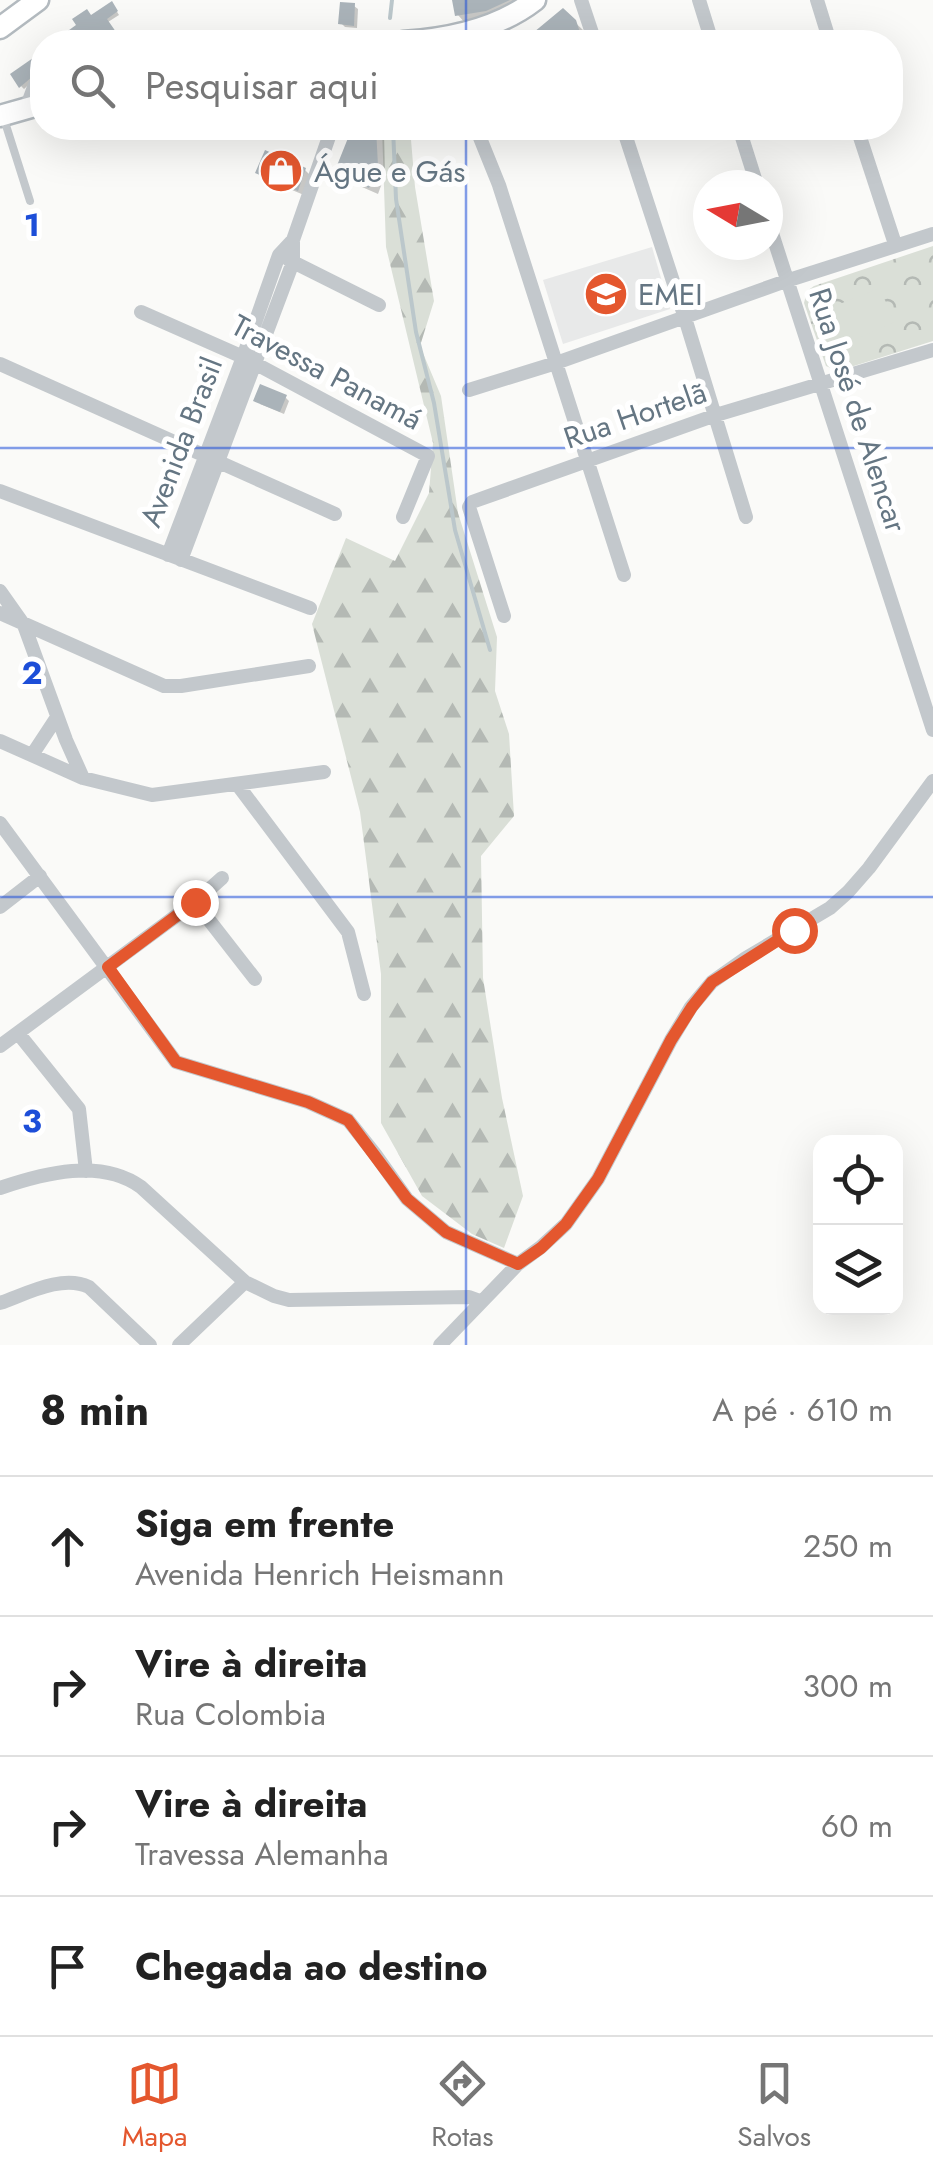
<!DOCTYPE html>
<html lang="pt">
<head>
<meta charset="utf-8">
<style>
  body { margin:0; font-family:Jost,sans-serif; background:#f2f2f2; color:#222 }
  .controls { position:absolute; right:30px; bottom:30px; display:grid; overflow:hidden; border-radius:20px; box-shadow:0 10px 40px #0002 }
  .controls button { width:90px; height:90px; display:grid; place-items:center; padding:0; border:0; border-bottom:2px solid #e0e0e0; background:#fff; color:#222; font:50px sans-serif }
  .compass { position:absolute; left:693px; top:170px; width:90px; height:90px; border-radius:50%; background:#fff; box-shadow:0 10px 40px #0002; rotate:280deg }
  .stop { position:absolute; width:30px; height:30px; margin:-22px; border:8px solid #e4572e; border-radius:50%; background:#fff }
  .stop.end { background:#e4572e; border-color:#fff; box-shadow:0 2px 10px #0008 }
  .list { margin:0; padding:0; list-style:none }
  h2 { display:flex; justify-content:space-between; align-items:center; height:130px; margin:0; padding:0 40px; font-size:42px }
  h2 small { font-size:32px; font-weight:400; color:#767676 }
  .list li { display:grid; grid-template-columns:65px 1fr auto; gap:30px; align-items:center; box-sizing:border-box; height:140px; padding:0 40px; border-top:2px solid #e0e0e0 }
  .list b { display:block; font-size:38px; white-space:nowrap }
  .list p { margin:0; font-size:32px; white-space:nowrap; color:#767676 }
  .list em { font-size:32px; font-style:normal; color:#767676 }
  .icon { flex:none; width:55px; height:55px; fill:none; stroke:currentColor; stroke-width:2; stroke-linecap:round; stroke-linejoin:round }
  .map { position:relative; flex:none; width:933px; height:1345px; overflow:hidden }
  .search { position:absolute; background:#fff; box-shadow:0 10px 40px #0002; left:30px; right:30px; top:30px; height:110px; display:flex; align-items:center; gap:25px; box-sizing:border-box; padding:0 35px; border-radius:40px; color:#767676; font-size:38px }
  .sheet { height:690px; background:#fff }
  nav { display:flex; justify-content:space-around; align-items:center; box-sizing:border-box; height:140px; border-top:2px solid #e0e0e0; background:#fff; font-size:28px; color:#767676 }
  nav a { display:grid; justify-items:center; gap:5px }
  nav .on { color:#e4572e }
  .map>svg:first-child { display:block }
</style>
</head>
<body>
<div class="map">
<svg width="933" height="1345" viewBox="0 0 933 1345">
  <defs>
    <pattern id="forest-firs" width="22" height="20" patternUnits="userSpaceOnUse" patternTransform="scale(2.5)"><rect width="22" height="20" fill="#dadfd7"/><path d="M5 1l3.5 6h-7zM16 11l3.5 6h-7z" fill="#b4b9b4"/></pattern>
    <pattern id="park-crowns" width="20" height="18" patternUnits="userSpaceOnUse" patternTransform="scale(2.5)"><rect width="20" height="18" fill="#dadfd7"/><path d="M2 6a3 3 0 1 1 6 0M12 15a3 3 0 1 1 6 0" fill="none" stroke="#b4b9b4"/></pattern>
  </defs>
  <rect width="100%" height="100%" fill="#fafaf8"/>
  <path fill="#e8e9e9" d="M652,247L670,309L563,344L543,280Z"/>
  <path fill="url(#forest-firs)" d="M382,128H410L415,187L434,301L420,346L441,396L458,513L497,637L495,691L509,734L514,816L481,856L483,978L502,1098L523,1196L504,1248L472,1234L422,1196L381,1123V974L360,812L312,624L346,538L395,561L429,493L433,443L386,247Z"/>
  <path fill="url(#park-crowns)" d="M933,246V341L838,371L826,366L804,303L807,291L814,286Z"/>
  <path fill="#dadfd7" d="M880,288L894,322L847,343L832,307Z"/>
  <path fill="#0003" d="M455,0H529L466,24L458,15Z
    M354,6L358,9L357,28L345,27L341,23Z
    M114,7L119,15L108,22L122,42H71L91,18Z
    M563,11L584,31L587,42H530L529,39Z
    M42,62V86L41,81L36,78L24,89L21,86Z
    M354,128H379L384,132L385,175L378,194L346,180L337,172Z
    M305,170L311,176L304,195L263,178L258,172Z
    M286,398L289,401L284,414L260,404Z"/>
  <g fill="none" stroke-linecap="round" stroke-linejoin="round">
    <path stroke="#bbc7cb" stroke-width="4" d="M390,18L392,0
      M393,128L396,199L416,332L434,403L455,530L490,650"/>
  </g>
  <path fill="#aab3b9" d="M452,0H510L486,11L455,16Z
    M112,1L118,11L107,19L123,42H71L65,33L76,25L72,19L87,9L91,15Z
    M340,2L355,3L354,26L338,24Z
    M563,8L576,20L583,42H522Z
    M33,58L37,63L42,59V84L39,86L38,80L32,77L19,88L10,74Z
    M352,128H376L378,166L369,188L334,173Z
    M265,150L306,168L298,191L255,173Z
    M260,384L287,395L280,412L253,401Z"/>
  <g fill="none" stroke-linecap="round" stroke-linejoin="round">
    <g stroke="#b3babf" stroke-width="25">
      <path id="secondary" d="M0,28L38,0
        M403,42C448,39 499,28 535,0
        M0,116L42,104"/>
    </g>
    <path stroke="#c3c8cc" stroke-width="8" d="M25,103L32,84
      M4,119L30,201"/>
    <path stroke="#c3c8cc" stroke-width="14" d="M581,0L595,42
      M699,0L712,42
      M817,0L830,42
      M476,128L499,185L624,575
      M623,128L685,318L746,517
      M739,128L757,185
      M857,128L895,244
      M768,221L933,730
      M289,260L379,305
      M141,312L243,357L428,456L403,517
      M0,364L335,514
      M469,390L556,363L786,281L933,234
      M0,491L310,608
      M168,555L243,357L279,255L293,240
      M181,560L293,262V240L332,128
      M0,591L24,625L66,740L83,778
      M0,613L164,686H181L309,666
      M504,616L469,507L472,502L716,415L933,350
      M0,741L83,778L152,795L324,772
      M32,755L57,717
      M237,784L348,932L364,994
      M0,823L176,1062L308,1102L348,1120L375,1154L407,1199L446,1232L518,1264
      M195,902L255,979
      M0,907L40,876
      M18,1033L79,1109L86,1171
      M0,1046L195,902L222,878
      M0,1188C44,1173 101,1158 141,1187L245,1282L274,1296L289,1300L469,1297L480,1301
      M0,1303C26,1294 62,1274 89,1287L150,1345
      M179,1345L245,1282
      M440,1345L518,1264L541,1247L566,1224L598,1179L671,1040L691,1007L712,982L746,958L830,908L848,892L869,868L933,781"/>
    <use href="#secondary" stroke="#fff" stroke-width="20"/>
  </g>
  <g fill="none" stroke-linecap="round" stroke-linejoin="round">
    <path stroke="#e4572e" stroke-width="12" d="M195,902L108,967L176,1062L308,1102L348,1120L407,1199L446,1232L518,1264L541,1248L566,1224L598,1179L671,1040L692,1007L712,982L794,930"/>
  </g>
  <path fill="none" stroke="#1d4ed8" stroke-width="2.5" stroke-opacity="0.55" d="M466,0V42M466,128V1345M0,448H933M0,897H933"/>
  <defs>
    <g id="shop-disc" transform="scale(2.25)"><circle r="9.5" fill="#e4572e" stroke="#fff"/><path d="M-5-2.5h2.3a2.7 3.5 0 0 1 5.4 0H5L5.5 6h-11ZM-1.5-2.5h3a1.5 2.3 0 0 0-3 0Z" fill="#fff"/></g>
    <g id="school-disc" transform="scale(2.25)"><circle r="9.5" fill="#e4572e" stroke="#fff"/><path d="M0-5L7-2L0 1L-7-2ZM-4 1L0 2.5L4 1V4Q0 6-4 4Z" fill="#fff"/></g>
  </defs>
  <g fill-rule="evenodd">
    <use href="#shop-disc" x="281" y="171"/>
    <use href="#school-disc" x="606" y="294"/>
  </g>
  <g text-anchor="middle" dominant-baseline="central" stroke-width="10" stroke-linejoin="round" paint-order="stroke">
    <g font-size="30" fill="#657683" stroke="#fff" text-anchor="start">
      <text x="314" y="171">Águe e Gás</text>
      <text x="638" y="294">EMEI</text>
    </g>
    <g font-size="30" fill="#657683" stroke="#fff">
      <text transform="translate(327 372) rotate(28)">Travessa Panamá</text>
      <text transform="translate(858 410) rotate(72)">Rua José de Alencar</text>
      <text transform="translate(635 415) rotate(-19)">Rua Hortelã</text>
      <text transform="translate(181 442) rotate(-69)">Avenida Brasil</text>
    </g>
  </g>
  <g font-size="32" text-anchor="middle" font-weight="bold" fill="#1d4ed8" stroke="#fff" stroke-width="10" stroke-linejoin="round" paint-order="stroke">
    <text x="32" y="236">1</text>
    <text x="32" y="684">2</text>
    <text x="32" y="1132">3</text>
  </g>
</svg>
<div class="controls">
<button><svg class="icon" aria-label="locate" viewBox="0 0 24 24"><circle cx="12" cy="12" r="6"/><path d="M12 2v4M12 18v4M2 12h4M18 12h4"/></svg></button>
<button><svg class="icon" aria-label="layers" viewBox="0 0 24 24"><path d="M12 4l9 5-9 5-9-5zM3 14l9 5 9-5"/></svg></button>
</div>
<svg class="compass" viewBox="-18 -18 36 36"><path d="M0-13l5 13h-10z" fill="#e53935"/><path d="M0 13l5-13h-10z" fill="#767676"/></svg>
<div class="stop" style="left:794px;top:930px"></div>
<div class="stop end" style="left:195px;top:902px"></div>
<div class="search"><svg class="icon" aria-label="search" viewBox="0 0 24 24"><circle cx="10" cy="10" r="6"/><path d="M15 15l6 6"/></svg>Pesquisar aqui</div>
</div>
<section class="sheet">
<h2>8 min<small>A pé · 610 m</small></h2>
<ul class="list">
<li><svg class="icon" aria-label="ahead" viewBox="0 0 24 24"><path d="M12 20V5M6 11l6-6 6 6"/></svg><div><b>Siga em frente</b><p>Avenida Henrich Heismann</p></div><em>250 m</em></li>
<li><svg class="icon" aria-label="right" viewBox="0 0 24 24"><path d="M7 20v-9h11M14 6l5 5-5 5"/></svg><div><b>Vire à direita</b><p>Rua Colombia</p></div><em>300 m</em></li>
<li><svg class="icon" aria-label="right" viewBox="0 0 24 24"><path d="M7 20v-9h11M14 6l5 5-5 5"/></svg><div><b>Vire à direita</b><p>Travessa Alemanha</p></div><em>60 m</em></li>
<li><svg class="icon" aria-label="arrive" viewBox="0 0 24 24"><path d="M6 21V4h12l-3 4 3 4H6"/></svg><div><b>Chegada ao destino</b></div></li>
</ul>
</section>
<nav>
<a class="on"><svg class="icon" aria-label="map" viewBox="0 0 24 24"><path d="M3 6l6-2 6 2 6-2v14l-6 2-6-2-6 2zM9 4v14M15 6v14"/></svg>Mapa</a>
<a><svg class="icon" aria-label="directions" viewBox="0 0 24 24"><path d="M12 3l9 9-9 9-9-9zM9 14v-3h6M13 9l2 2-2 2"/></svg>Rotas</a>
<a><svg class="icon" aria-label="saved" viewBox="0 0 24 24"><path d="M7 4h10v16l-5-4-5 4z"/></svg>Salvos</a>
</nav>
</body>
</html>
